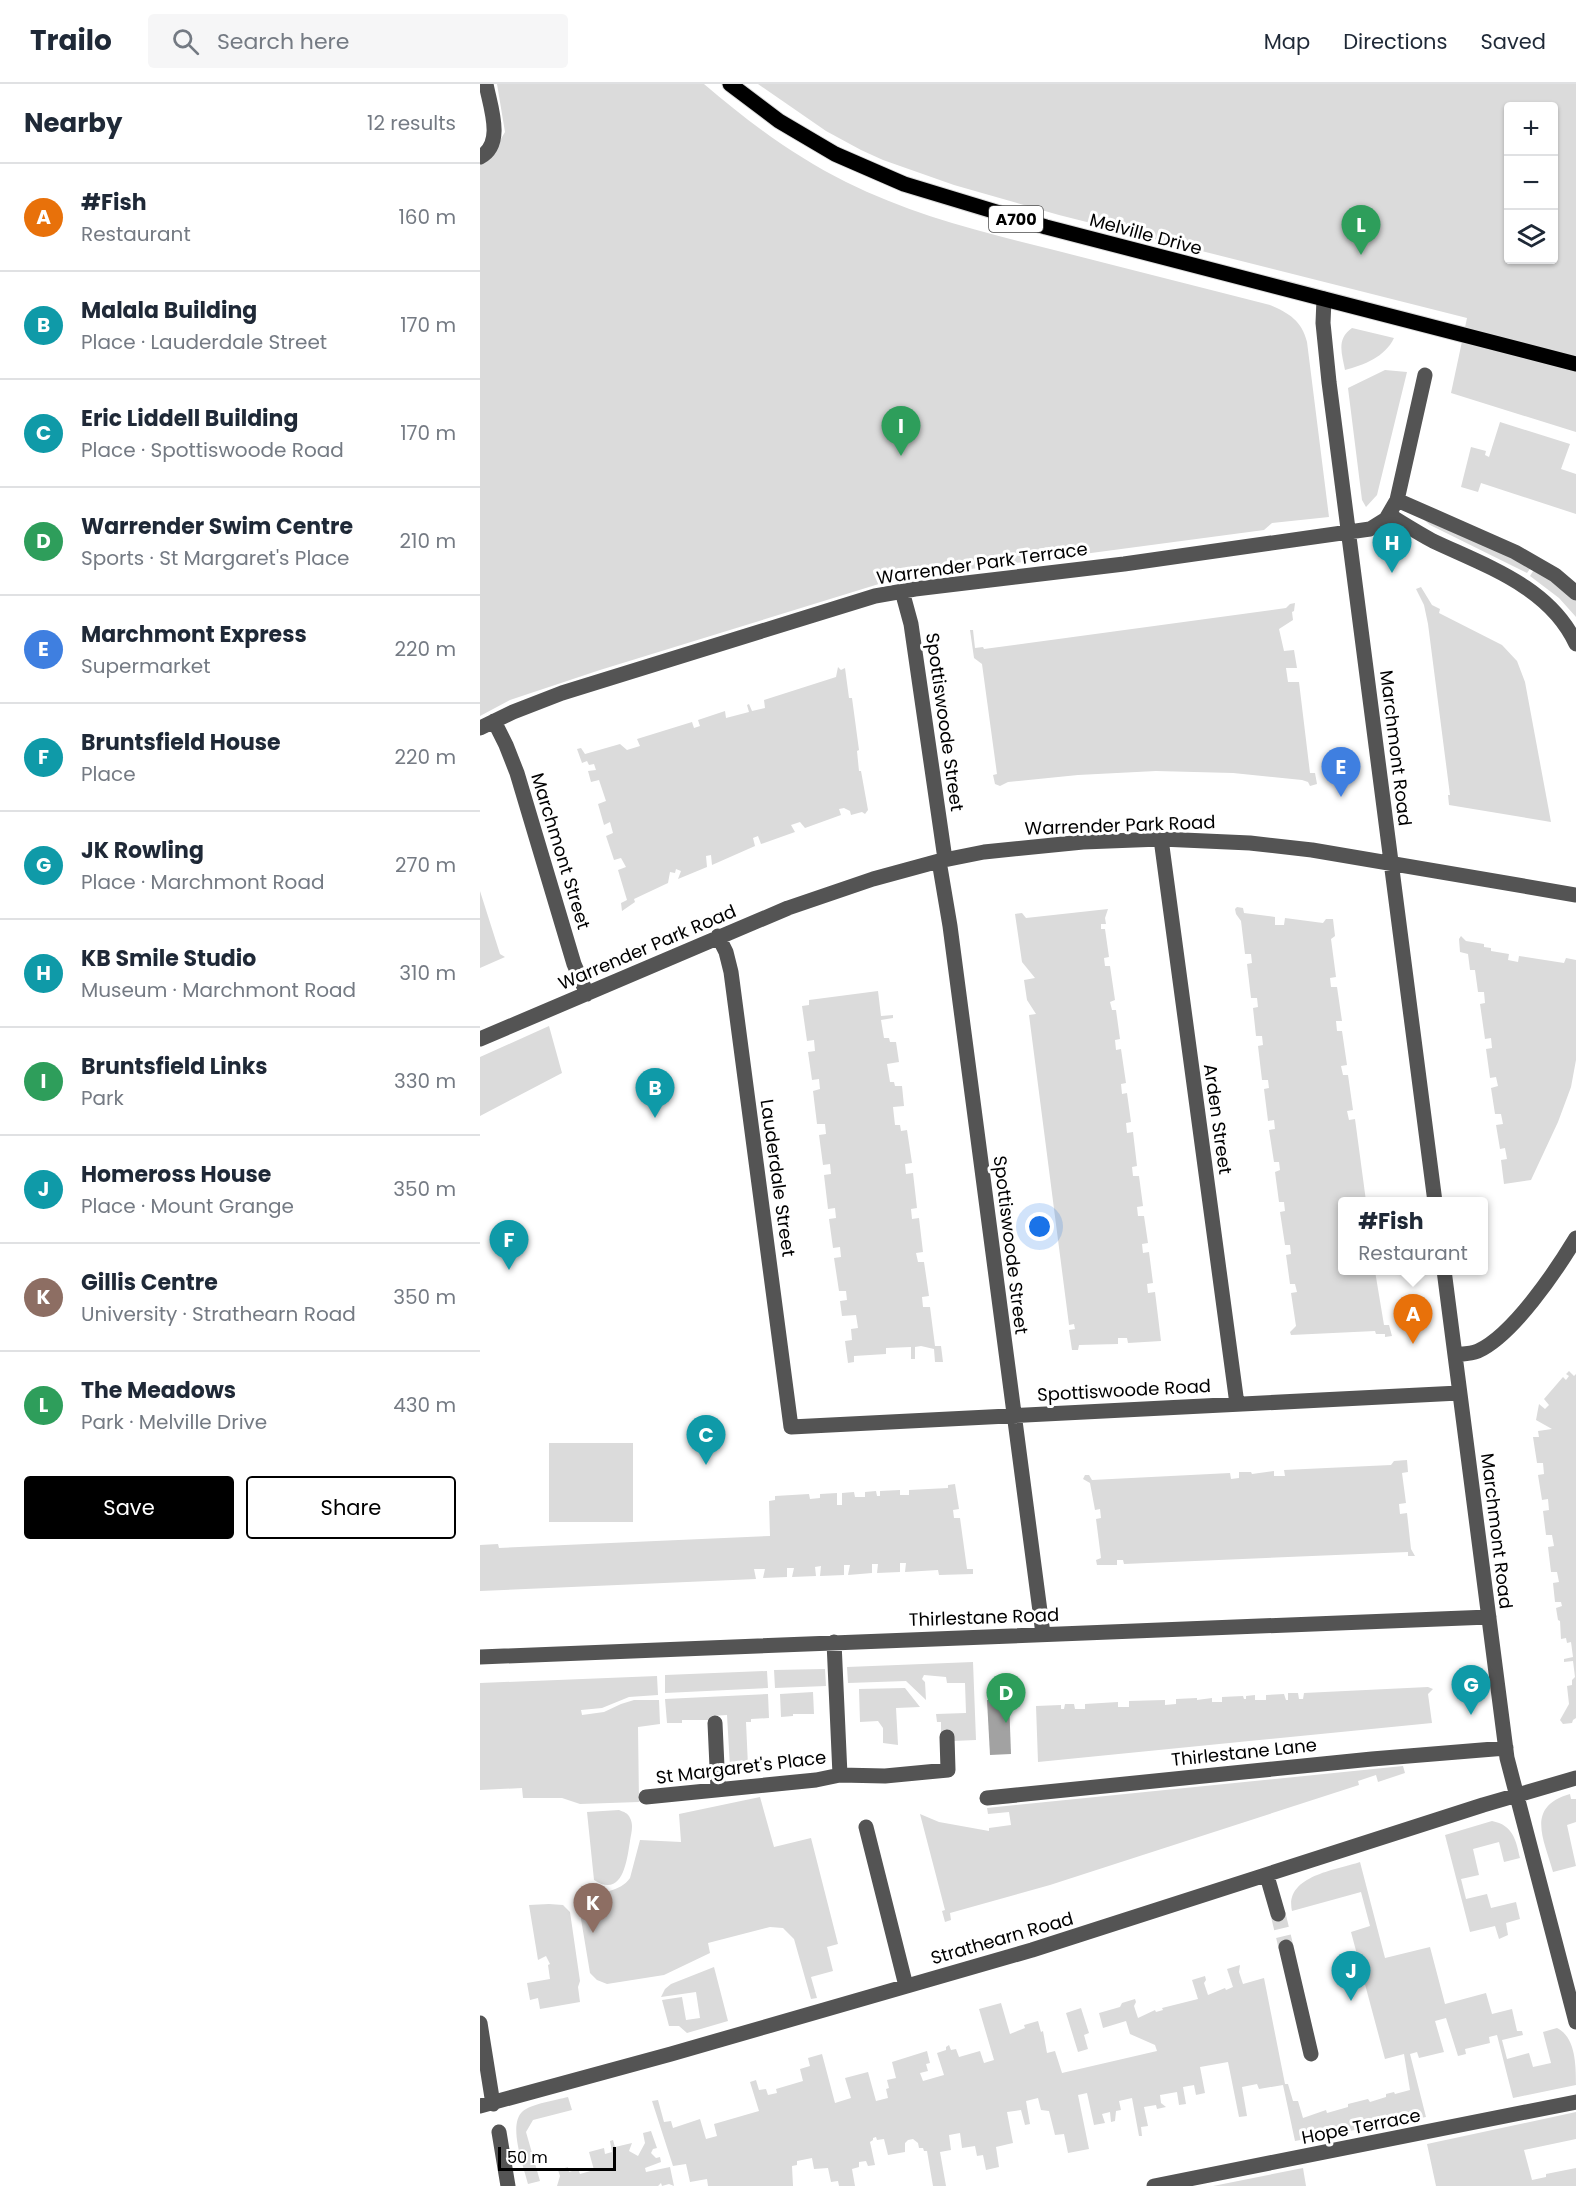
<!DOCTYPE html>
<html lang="en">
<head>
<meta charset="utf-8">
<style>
  body { margin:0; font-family:Poppins,sans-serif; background:#f6f6f7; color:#1f2937 }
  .controls { position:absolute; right:18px; top:18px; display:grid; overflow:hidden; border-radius:6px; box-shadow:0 2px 4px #0004 }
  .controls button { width:54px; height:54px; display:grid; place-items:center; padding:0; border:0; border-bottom:2px solid #e0e1e3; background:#fff; color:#1f2937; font:30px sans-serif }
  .scale { position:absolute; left:18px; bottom:15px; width:118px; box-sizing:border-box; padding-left:6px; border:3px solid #000; border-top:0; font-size:16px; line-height:21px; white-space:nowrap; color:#000; -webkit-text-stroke:4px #fff; paint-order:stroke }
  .you { position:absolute; left:560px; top:1143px; width:21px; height:21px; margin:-15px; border:4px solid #fff; border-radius:50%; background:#1a73e8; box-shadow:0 0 0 9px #1a73e833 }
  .badge { display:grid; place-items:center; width:39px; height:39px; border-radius:50%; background:#000; color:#fff; font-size:20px; font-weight:700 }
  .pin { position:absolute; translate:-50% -50px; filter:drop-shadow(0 2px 3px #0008) }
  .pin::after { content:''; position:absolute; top:32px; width:21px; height:18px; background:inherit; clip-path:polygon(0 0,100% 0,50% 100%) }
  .popup { position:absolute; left:858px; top:1113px; width:150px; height:78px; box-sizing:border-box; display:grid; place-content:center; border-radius:6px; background:#fff; filter:drop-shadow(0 2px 4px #0005); font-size:20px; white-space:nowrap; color:#747a83 }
  .popup b { font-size:22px; color:#1f2937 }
  .popup::after { content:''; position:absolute; left:50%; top:100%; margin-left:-12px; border:12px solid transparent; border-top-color:#fff }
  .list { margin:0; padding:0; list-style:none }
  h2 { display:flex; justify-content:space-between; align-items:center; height:78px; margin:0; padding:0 24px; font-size:26px }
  h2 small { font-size:20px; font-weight:400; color:#747a83 }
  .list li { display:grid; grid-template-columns:39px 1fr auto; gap:18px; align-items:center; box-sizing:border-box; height:108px; padding:0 24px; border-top:2px solid #e0e1e3 }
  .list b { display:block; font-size:22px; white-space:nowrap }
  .list p { margin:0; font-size:20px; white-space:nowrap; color:#747a83 }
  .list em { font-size:20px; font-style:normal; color:#747a83 }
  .actions { display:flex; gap:12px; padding:18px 24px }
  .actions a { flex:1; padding:14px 0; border:2px solid #000; border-radius:6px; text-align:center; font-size:21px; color:#000 }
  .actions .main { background:#000; color:#fff }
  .icon { flex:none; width:33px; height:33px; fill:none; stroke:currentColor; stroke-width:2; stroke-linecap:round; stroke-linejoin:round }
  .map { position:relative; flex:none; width:1096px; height:2102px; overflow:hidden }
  header { display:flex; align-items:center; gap:36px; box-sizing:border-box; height:84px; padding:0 30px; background:#fff; border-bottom:2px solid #e0e1e3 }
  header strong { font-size:28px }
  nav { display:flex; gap:33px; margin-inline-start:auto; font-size:21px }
  .search { width:420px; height:54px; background:#f6f6f7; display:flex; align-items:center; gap:15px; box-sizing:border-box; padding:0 21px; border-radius:6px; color:#747a83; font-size:22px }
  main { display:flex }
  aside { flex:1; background:#fff }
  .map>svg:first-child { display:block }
</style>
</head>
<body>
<header>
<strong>Trailo</strong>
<div class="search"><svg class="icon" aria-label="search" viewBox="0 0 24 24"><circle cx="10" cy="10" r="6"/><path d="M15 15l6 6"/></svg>Search here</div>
<nav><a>Map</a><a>Directions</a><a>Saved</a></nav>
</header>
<main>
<aside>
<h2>Nearby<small>12 results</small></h2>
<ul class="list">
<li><span class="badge" style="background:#e8710a">A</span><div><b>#Fish</b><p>Restaurant</p></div><em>160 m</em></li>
<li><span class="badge" style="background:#0f9aa8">B</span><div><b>Malala Building</b><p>Place · Lauderdale Street</p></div><em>170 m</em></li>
<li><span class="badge" style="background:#0f9aa8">C</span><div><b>Eric Liddell Building</b><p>Place · Spottiswoode Road</p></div><em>170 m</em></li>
<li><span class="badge" style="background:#2e9e5b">D</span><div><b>Warrender Swim Centre</b><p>Sports · St Margaret's Place</p></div><em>210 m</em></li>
<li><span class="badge" style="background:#3f7fe0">E</span><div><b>Marchmont Express</b><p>Supermarket</p></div><em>220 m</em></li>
<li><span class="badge" style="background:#0f9aa8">F</span><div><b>Bruntsfield House</b><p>Place</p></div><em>220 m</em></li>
<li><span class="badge" style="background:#0f9aa8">G</span><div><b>JK Rowling</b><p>Place · Marchmont Road</p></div><em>270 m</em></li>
<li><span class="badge" style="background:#0f9aa8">H</span><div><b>KB Smile Studio</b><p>Museum · Marchmont Road</p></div><em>310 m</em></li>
<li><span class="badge" style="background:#2e9e5b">I</span><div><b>Bruntsfield Links</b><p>Park</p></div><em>330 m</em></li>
<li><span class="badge" style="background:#0f9aa8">J</span><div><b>Homeross House</b><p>Place · Mount Grange</p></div><em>350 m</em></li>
<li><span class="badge" style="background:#8d6e63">K</span><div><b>Gillis Centre</b><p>University · Strathearn Road</p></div><em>350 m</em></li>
<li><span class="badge" style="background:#2e9e5b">L</span><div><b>The Meadows</b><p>Park · Melville Drive</p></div><em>430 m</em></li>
</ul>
<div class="actions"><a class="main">Save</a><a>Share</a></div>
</aside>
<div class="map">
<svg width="1096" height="2102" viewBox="0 0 1096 2102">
  <rect width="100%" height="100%" fill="#fff"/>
  <path fill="#dbdbdb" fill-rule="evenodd" d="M17,0H224C267,37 314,72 366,98C434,132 509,150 582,168C651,186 721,203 790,221C809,229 822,237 827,258L849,433L792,439L784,446L415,495L120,586L30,616L0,632V77L18,60L25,48Z
    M278,0H1096V348L971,309L987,234L579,131L474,101L403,76L381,66L346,47ZM1028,22H1074V176H1028Z
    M872,244L914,254C905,273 884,281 865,286C862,270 856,255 872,244Z
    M905,286L927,288L897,411L886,423L882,416L868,304Z
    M1020,338L1090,360L1081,385L1096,390V430L1001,399L998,408L981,403L991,363L1006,367L1005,371L1009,373Z
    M943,435L1052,482L1047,489L950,441Z
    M1055,484L1096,515V533L1079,514L1050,492Z
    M941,503L952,521L960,525L959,529L1022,561L1037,577L1045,598L1071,738L969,721L968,711H970L948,540L944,521L936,505Z
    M815,519L814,527L812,528L813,536L799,545L804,567L814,566L817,584H806L808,598H819L830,689H835L837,700L830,702L828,698L822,696L753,689L676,687L598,691L528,698L520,702L515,700L513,691L517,690L502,580L494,574L490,546H493L495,564L503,563L504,565L806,524L810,520Z
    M358,583L361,586L365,584L369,614H372L379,666L377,667L379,687H381L388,726L385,730L382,728L371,731L370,727L364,724L359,725L361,731L325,744L320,738L311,741L315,748L281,760L278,752L273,754L275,762L232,781L231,771L226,772L227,783L198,795L201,787L196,785L195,789L190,788L188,799L154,815L155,818L142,827L141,819L147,816L138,786L146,783L141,774L134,776L126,752L133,749L130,738L124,741L118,720L126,717L119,696L111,698L108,687L116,686L114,680L109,681L107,677L102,679L97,665L101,664L105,670L140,660L147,666L160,662L157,655L212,638L214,644L220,642L218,636L245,627L246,634L269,628L267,621L269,620L272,627L285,624L284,616L356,593Z
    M0,807L20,870L25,873L0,884Z
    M757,823L763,824L764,829L795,833V841H804L805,834L843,839L846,835H853L855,852L851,855L856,893L850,894L851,903H857L862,937H856L857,947H862L867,981L861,982L863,991H868L873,1026L867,1027L869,1036L875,1035L886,1117L862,1118V1186L895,1187L904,1241H909L912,1252L905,1253V1250H896L895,1247L811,1251L810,1248L816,1242L811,1209L817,1208L815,1200H810L806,1171L811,1170L810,1161H805L800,1128L805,1127L804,1118H799L795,1088L800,1086L799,1078H794L789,1046L795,1045L794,1036L788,1037L784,1005L789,1004L788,996H782L778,962L783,961L782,952H776L773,924L778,923L777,914H771L767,880L772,879L771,870H765L761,837L756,830L755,825Z
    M628,825L625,834L626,840H621V845H625L629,873L624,874L625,882H630L635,916L630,918L632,926H636L640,955L635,956L636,966L641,965L646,999L641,1000L642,1010L647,1009L651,1038L646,1039L647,1049L653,1048L657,1082L652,1083L653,1092H659L663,1122L657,1123L658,1132H664L668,1159L662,1160L663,1169L669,1168L673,1199L667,1200L668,1209L675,1208L681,1257L648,1259L647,1254H638V1260L599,1261L598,1266H592L589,1246L595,1245L594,1240L589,1241L549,931L556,930L547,916L544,896L555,894L542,878L535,830L542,829L546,834Z
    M981,852L986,857L1004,860V863L1011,864V867L1029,870L1028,876L1038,878L1039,872L1084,879L1086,874L1096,876V976L1091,1003L1078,1038L1051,1096L1024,1100L1021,1076L1027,1075L1025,1064L1020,1065L1016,1041L1023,1040L1021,1030H1015L1011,1004L1018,1002L1016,993L1010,994L1006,965L1012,964L1011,954L1005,955L1000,920L1005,919L1004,908H998L995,886H990L988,870L980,868L979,855Z
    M398,907L401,932L413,931V934L401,936L404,954H409L410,958H416L419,978L407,980L410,998H414L415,1002H422L424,1022L413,1023L415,1041H420L421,1047L427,1046L432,1079L425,1080L426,1090L433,1089L437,1124L431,1125L432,1135L439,1134L443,1168L436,1169L438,1178H444L449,1212L442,1213L443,1223H450L455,1262H461L463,1278H455L454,1265L441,1262L435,1263V1275H431V1263L406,1264V1270L374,1272V1278L368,1279L365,1257L372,1256L371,1245L378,1244L376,1231L362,1232L360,1217L367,1216L366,1207H359L354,1174L361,1173L360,1163L353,1164L349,1135L356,1134L355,1124L348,1125L344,1091L351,1090L350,1080L343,1081L339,1051L346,1050L345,1040H337L333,1007L340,1005L339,995L332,996L328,968L335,967L334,956L327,957L322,922L329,921V916Z
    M69,942L82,989L0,1032V973Z
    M1089,1287L1094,1292L1096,1290V1634L1093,1636L1092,1639L1083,1640L1080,1636L1089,1620L1087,1602L1092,1601V1596L1095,1593L1093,1577L1084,1578V1575L1093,1573L1091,1558L1087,1559L1086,1554L1081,1555L1080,1537L1078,1536L1076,1524L1082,1522L1081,1518H1075L1073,1499L1079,1498L1077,1488H1071L1068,1463L1074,1462L1072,1451H1066L1063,1427L1069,1426L1068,1415L1062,1416L1058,1391L1064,1390L1063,1379H1057L1053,1353H1059L1058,1347L1072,1345L1056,1336L1059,1320L1065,1325L1069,1321L1064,1315L1083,1293L1086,1296L1089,1292L1086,1290Z
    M69,1359H153V1438H69Z
    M927,1376L928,1388L922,1389L926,1419L919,1420L920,1430L927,1429L931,1465L935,1472H928V1468L644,1480L643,1476H637V1481H617L616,1476L621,1474L616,1435L621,1434L620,1425L615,1426L610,1399L603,1395L605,1391H609L612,1396L750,1389L751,1395L759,1394V1388H771L772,1390L794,1387V1392H805L804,1386L911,1381L914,1377Z
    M475,1400L479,1425L473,1426L474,1434H480L487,1485H493V1490L459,1491L458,1486L425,1488L426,1479H420V1488L397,1489L398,1480H392V1489L368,1491L370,1481H364V1491L340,1492L341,1482L335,1483L336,1492L312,1493L314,1484H307V1493L283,1494L285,1485H274L276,1495L0,1507V1461L18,1460L19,1464L290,1452L289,1417L295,1416V1412L329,1410L330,1415L340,1414V1410L357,1409V1421H362V1409L374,1408L375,1413H385V1408L396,1407L397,1412H400V1407L420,1406V1411H429V1406L468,1404V1401Z
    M493,1578L496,1656L473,1657L461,1650V1638H457L456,1630L486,1629L485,1599H467L466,1593L444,1591L442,1595L445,1598L446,1616L426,1597L368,1599L367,1583Z
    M345,1585L346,1602L295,1604L294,1586Z
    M287,1587L288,1604L185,1609V1591Z
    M177,1592L178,1611L149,1613L122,1624L101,1626L102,1631L124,1628L141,1620L154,1616H179L180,1640L158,1643L159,1718L100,1720L82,1714H43L42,1704L0,1706V1599Z
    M948,1603L953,1605L948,1610L952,1639L558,1678L556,1622L581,1621V1625H584L585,1620H594L595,1625H605V1620L638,1618V1623H649V1617L685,1616V1621L696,1620V1615L717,1614V1616L732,1614V1618H742V1613L763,1612L764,1615H766V1612L775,1611V1616H786V1611L804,1610L806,1616H808V1609H818L819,1615H823L824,1609Z
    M425,1604L440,1623L416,1624L418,1661L403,1659V1644L398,1637L380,1638L379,1605Z
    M333,1608L334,1630H313V1632L301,1633L300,1610Z
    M288,1610L289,1634L271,1635V1638H266L268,1682L250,1683L247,1631L231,1632V1636H202V1639H187L185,1615Z
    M923,1682L925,1689L898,1698L896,1691L878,1697L879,1701L570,1801L470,1829L471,1836L465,1838L462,1827L465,1826L440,1730L459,1738L509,1747V1744L531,1741L529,1728L508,1730L507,1724Z
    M1090,1710L1091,1715H1096V1738L1087,1741L1096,1782L1073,1788C1064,1755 1045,1723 1090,1710Z
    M280,1713L294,1763L331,1754L358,1860L347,1863L353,1887L331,1893L337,1914L331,1915L314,1855L303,1844L290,1843L228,1859L230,1869L184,1891L127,1900L117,1896L110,1889L99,1823L100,1818L106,1812C122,1808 140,1808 150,1794L160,1756L201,1758L199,1730Z
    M139,1726C144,1728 148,1729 150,1734C154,1741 151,1750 150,1757C147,1776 143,1815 114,1796L107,1728Z
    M1012,1737C1033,1741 1036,1756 1040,1774L1024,1778L1019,1758L993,1765L999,1791L981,1795L986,1815L1007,1810L1011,1824L1036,1818L1040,1835L1026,1839L1028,1851L1019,1855L1015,1842L990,1848L965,1751Z
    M880,1778L905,1874L950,1863L965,1920L1006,1909L1012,1930L1032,1925L1037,1947H1042L1043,1951L1022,1956L1027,1975L1049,1969L1053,1983L1071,1979L1063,1948L1077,1944C1096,1953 1096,1983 1096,2001L1033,2014L1017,1951L1009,1953L1010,1959L985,1965L986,1970L978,1972L966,1934L955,1937L964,1968L939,1974L937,1968L930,1970L946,2033L815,2057L803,2001L779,2005L777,2000L762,2003L767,2032L759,2033L748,1978L720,1983L725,2009L716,2011L714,2001L703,2003L706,2020L699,2021L697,2008L680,2011L681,2019L686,2023L677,2025L676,2021L664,2023L668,2042L661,2043L662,2052H659L652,2014L639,2017L641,2026L636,2027L635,2037L631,2038L630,2028L622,2030L625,2039L614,2041L607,2009L598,2011L609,2065L588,2069L584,2050L575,2051L569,2027L561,2026L558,2014L546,2017L550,2040L545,2041L541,2026L527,2028L533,2059L516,2063L519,2083L506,2086L503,2071L497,2072L495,2062L482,2064L480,2049L469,2051L471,2066L460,2068L466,2102H453L447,2067H444L443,2064H439L438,2059L433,2055L428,2056L425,2059V2068L408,2071L404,2055L397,2056L396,2053L393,2054V2056L390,2058L395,2081L388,2082L386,2077L379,2078V2083L372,2085L375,2102H359L358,2097L351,2098L348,2084L334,2085L332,2074L317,2077V2081L312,2082L313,2102H228L227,2095L210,2098L206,2080L193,2082L172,2017L178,2016L184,2038L191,2037L193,2044L220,2035L226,2055L237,2052L234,2040L279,2027L270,1998L276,1996L279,2006L286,2005L288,2011L297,2009L296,2005L323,1997L320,1985L330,1982L328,1974L342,1970L355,2019L371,2014L365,1994L388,1988L396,2017L408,2014L406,2005L409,2004L407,1996L416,1994L412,1978L447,1967L450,1979L446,1980L448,1987L440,1989L443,1997L464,1991L457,1969L466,1966V1963L469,1961L471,1966L476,1965L479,1973L500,1967L504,1979L514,1976L499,1925L521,1919L530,1950L545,1944L544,1941L558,1937L561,1948L563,1947L567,1969L575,1967L582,1989L677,1967L675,1961L650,1950L646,1937L623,1944L619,1929L640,1923L642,1919L655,1915L656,1918L654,1922L658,1934L675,1926L676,1928L683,1926L682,1924L718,1915L712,1896L725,1892L726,1896L724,1899L728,1911L745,1904L746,1906L753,1903L747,1885L760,1881L759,1888L763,1900L784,1894L805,2000H808L813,2017H818L823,2034L846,2026L847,2029L868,2023V2020L888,2015L890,2018L906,2013V2010L914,2008L915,2010L930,2006L924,1970L905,1975L871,1848L890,1842L881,1808L812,1827C804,1792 856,1786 880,1778Z
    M69,1820L83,1821L90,1828L100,1897L98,1903L100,1918L60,1925L58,1914L50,1916L47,1899L70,1895L68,1881L70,1880L66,1872L58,1876L49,1821Z
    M234,1883L248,1937L207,1949L199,1942H189L182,1916L202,1913L206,1936L220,1934L216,1908L181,1913L185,1905L191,1900Z
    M601,1924L609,1949L604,1951L608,1965L598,1968L586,1929Z
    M88,2013L92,2026L53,2036L46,2048L60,2097L48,2100C44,2083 27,2040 43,2027C52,2020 76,2016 88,2013Z
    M1096,2028V2055L1044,2066L1052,2096L1066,2093V2090L1096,2084V2102H956L947,2060Z
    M171,2047L177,2064L173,2065L171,2069L176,2074L180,2073L181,2078L165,2084L166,2088L190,2083L194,2102L189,2100L182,2102L181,2099L178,2102H77L80,2092L78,2086L88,2083L89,2088L98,2085L100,2090L114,2086L109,2068L124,2064L125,2070L132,2068L130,2057L133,2056L135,2063L152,2059L149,2067L158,2072L165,2059L163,2049Z
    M823,2084L826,2102H733Z"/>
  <path fill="#a2a2a2" d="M507,1616H529L531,1670L510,1671Z"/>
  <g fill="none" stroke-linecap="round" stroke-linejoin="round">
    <path stroke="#d9d9d9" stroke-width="15" stroke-dasharray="15 8" stroke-linecap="butt" d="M798,1830L806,1863"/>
    <g stroke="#dbdbdb" stroke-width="17">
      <path id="major" d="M250,0L299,37L355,70L424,100L566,143L1096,280"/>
    </g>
    <path stroke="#545454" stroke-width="15" d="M0,73C25,60 10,22 6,0
      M844,215L843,239L849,298L955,1118
      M917,416L1035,468L1075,491L1096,509
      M909,431C924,440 938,449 953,457C1006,482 1070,503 1096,560
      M422,507L431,540L465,775
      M14,637L26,661L37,689L94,880L107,910
      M0,644L33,628L82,609L395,512L435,505L644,480L890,445L906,435L917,416L945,291
      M681,755L757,1320
      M459,777L470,842L563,1550
      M238,852L246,868L251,888L311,1343L979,1309
      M0,955L308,824L393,795L459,777L504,768L603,758L681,755L770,759L832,766L1096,811
      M964,1186L1027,1674L1096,1938
      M975,1271C982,1270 990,1270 998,1267C1033,1251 1076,1187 1096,1154
      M354,1558L360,1691
      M0,1573L1009,1533
      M235,1639L238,1705
      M166,1713L336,1696L360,1691L405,1692L468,1686L467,1653
      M507,1714L892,1675L1026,1664
      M386,1743L426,1902
      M787,1792L798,1830
      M806,1863L831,1970
      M0,1939L13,2020
      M0,2022L191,1970L552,1866L1003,1721L1096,1694
      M19,2048L28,2102
      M674,2102L1096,2018"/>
    <use href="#major" stroke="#000" stroke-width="15"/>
  </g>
  <g text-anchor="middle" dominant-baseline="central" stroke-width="6" stroke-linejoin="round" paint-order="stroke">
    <rect fill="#fff" stroke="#4c4c4c" stroke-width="1.5" x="509" y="122" width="54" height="26" rx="4.5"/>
    <g font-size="16" font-weight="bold" fill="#000">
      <text x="536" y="135">A700</text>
    </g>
    <g font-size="18" fill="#000" stroke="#fff">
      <text transform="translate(666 150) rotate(15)">Melville Drive</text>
      <text transform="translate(502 479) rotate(-8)">Warrender Park Terrace</text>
      <text transform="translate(465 638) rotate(82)">Spottiswoode Street</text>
      <text transform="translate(916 664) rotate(83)">Marchmont Road</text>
      <text transform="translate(640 741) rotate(-2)">Warrender Park Road</text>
      <text transform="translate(81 767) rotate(73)">Marchmont Street</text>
      <text transform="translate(167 863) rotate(-23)">Warrender Park Road</text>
      <text transform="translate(738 1035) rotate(82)">Arden Street</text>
      <text transform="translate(298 1094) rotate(82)">Lauderdale Street</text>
      <text transform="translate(531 1161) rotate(83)">Spottiswoode Street</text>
      <text transform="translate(644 1306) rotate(-3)">Spottiswoode Road</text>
      <text transform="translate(1017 1447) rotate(83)">Marchmont Road</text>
      <text transform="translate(504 1533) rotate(-2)">Thirlestane Road</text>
      <text transform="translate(764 1668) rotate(-6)">Thirlestane Lane</text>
      <text transform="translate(261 1683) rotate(-7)">St Margaret's Place</text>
      <text transform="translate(522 1854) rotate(-16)">Strathearn Road</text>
      <text transform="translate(881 2042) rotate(-11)">Hope Terrace</text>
    </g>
  </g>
</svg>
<div class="controls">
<button>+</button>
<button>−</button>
<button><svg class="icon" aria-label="layers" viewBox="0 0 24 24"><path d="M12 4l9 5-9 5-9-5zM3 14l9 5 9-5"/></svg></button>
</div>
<div class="scale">50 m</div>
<div class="you"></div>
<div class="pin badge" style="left:933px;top:1260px;background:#e8710a">A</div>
<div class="popup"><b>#Fish</b>Restaurant</div>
<div class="pin badge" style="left:175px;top:1034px;background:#0f9aa8">B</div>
<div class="pin badge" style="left:226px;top:1381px;background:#0f9aa8">C</div>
<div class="pin badge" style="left:526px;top:1639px;background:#2e9e5b">D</div>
<div class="pin badge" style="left:861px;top:713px;background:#3f7fe0">E</div>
<div class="pin badge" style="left:29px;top:1186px;background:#0f9aa8">F</div>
<div class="pin badge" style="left:991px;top:1631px;background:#0f9aa8">G</div>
<div class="pin badge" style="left:912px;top:489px;background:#0f9aa8">H</div>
<div class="pin badge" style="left:421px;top:372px;background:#2e9e5b">I</div>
<div class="pin badge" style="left:871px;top:1917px;background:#0f9aa8">J</div>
<div class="pin badge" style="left:113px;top:1849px;background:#8d6e63">K</div>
<div class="pin badge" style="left:881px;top:171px;background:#2e9e5b">L</div>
</div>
</main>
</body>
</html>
